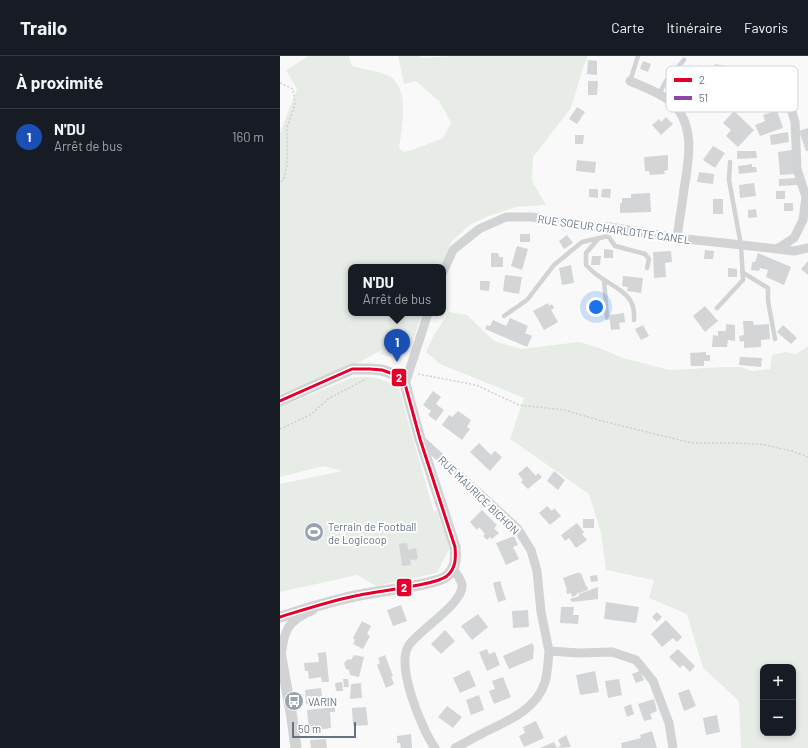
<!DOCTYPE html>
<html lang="fr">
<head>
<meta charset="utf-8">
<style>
  body { margin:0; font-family:Barlow,sans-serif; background:#20242c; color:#f1f3f6 }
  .controls { position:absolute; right:12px; bottom:12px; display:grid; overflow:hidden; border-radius:8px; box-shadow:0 2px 6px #0003 }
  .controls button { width:36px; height:36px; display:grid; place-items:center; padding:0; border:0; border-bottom:1px solid #363941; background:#171b24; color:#f1f3f6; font:20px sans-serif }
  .scale { position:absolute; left:12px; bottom:10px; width:64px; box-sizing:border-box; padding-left:4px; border:2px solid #627486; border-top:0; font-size:11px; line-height:14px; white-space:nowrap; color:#627486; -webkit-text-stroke:3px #fff; paint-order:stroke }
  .you { position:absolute; left:316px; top:251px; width:14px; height:14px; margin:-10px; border:3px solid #fff; border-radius:50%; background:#1a73e8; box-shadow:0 0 0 6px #1a73e833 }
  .badge { display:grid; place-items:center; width:26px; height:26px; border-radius:50%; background:#97a3ae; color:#fff; font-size:13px; font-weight:700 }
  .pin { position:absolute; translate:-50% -33px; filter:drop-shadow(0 1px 2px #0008) }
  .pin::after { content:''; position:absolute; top:21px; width:14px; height:12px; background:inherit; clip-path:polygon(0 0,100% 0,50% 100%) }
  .popup { position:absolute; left:68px; top:208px; width:98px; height:52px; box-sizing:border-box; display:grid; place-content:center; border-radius:8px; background:#171b24; filter:drop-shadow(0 1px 3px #0005); font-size:13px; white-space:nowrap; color:#9ea1a6 }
  .popup b { font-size:15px; color:#f1f3f6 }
  .popup::after { content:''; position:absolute; left:50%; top:100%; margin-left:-8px; border:8px solid transparent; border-top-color:#171b24 }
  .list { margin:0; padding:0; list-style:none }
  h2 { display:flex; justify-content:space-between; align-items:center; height:52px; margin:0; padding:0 16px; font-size:17px }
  h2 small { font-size:13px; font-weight:400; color:#9ea1a6 }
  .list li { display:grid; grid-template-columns:26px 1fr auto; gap:12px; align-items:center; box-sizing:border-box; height:56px; padding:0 16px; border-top:1px solid #363941 }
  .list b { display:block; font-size:15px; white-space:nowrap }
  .list p { margin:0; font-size:13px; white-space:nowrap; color:#9ea1a6 }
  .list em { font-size:13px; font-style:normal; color:#9ea1a6 }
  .map { position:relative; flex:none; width:528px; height:692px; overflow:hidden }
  header { display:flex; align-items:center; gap:24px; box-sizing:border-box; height:56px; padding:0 20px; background:#171b24; border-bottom:1px solid #363941 }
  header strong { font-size:19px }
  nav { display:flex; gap:22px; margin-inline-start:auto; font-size:14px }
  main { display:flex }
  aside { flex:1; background:#171b24 }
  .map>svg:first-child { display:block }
</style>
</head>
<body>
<header>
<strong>Trailo</strong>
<nav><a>Carte</a><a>Itinéraire</a><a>Favoris</a></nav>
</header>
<main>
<aside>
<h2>À proximité<small></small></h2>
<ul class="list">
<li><span class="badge" style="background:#1a4fb4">1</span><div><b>N'DU</b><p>Arrêt de bus</p></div><em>160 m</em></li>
</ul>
</aside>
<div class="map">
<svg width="528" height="692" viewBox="0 0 528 692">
  <rect width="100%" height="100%" fill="#f9f9f9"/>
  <path fill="#e8ece7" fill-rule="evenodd" d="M29,0H69L72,10C80,12 106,17 111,21C130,36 122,71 119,92L124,96L135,93L163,82L171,67L160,46L136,25L124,28L118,0H139L143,2L171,0H308L303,12L291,52L253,101L252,125L266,149L236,151L209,160L191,168L172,185L160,211H71V257H142L132,288L127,295L116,303L100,298L102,294L62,315L0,338V77L17,33L6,14Z
    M169,256L187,259L214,285L241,293L299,286L319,292L343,302L389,314L445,311H461L472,315L490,313L492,299L506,296L516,298L528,290V692H461L459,645L423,612L407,558L369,542L374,524L326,514L321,477L309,438L230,383L244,342L160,308L146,296L154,279ZM483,611H513V677H483Z
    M78,321C96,321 104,322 119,333L154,456L156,454L170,491L157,517L96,530L77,519L0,536V428L62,415L43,410L0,421V350L15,345L71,322Z"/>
  <path fill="#d4d5d7" d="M308,4L317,5V19L307,18Z
    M363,5L371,8L368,16L360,13Z
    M435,8L450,11L446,31L431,28Z
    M401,11L408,16L403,23L396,17Z
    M488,12L492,30L483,32L479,14Z
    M308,25H318L317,39H308Z
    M431,34L439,36L434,51L426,48Z
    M448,38L457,40L455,48L446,47Z
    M297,51L305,56L297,68L289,63Z
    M497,54L503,72L480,80L475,69L485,65L483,59Z
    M454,55L474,74L458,91L446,80L451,74L443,67Z
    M386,61L393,68L381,79L372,69L379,63L381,66Z
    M528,72V95H526L519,75Z
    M508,76L509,86L491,89L490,79Z
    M295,79H304L303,88H295Z
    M433,90L445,97L435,112L423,104Z
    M512,94L514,118L500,119L498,96Z
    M457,95H476L477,102L457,103Z
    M388,99V114L384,115L385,118L370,119L369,115H365L364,101Z
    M297,104L316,106L315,117L296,115Z
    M472,108V111H476L477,116L459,118L458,110Z
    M419,116L434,118L433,128L417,126Z
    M517,122L518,129L499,130V123Z
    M474,127L476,140L460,142L459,129Z
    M309,133H318V142L309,141Z
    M322,133H331L330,142L321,141Z
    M496,135H505V143H496Z
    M370,137L371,156L340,157V147H342V142H351V138Z
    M433,143H443V158H433Z
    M504,147H513V155H504Z
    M476,153L477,161L468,162V154Z
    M240,178H250V186H240Z
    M287,179L293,187L284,193L279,185Z
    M237,190L248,193L242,214L231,210Z
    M324,193L333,194V202H324Z
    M425,194L434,195L433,203H424Z
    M391,195L392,206L385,207L386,221L374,222L373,196Z
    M211,197H218L219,201H223V211H211Z
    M478,197L511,211L504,229L486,221L488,214L480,212L479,215L471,214L472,206H475Z
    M312,200H321L320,209H311Z
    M528,205V219L521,213Z
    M291,209L294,227L282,229L279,212Z
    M448,212L457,213V221H448Z
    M225,219L242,221L239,238L223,235Z
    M343,220L363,222L361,237L347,235L348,231L342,230Z
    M200,225H210L209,235L200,234Z
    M268,247L269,250L272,248L274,252L271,254L278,266L264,274L253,255Z
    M425,250L438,265L425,276L413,260Z
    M344,257L345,266L339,267L340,273L331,274L329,259Z
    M230,262L248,270L245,277L252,280L247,291L205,273L207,269L210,270L213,264L226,270Z
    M463,265H473L474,269L489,268L490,283L481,284V291L464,292V285L460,286L459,280L464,279Z
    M446,268L455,269V285L448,284L447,291H432L433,279L438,280V275H446Z
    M363,269L369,280L361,284L355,273Z
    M503,269L517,282L511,288L497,276Z
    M426,296V299H430V305H424V310H411L410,297Z
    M460,301L482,302L481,311L459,309Z
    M153,335L161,341L156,348L164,354L156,365L148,359L151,355L143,349Z
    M178,355L191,364L187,371L190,373L182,384L162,369L169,359L172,361Z
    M199,387L211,399L215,395L222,401L210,415L190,396Z
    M247,410L256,420L258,417L262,421L248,433L241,426L243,424L238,418Z
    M274,415L285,424L278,434L267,425Z
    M267,450L272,455L274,452L281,460L270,469L259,457Z
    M202,454L217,469L214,472L219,477L212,483L210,481L207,484L203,480L205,478L199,471L197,474L190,466Z
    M303,463H314V472H303Z
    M297,467L304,476L302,478L307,484L296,492L289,482L285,485L281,479Z
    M234,480L238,489L233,491L239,503L226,509L216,487Z
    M127,487L129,495H130V493L136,492L138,503L132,504L130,503L131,509L122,510L119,488Z
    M299,516V518L301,517L306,530H307L308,534L296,538L297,539L292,541L291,537L287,538L286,534H287L283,522Z
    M317,519L318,525L311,526L310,520Z
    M220,525L226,544L218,546L213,527Z
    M318,531V543L292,546L290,543L299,540V538Z
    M326,546L359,551L356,567L324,563Z
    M121,549L127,565L113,570L107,554Z
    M281,551H294L293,559H299L298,568L280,567Z
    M248,554L249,571L233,572L232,555Z
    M377,556L382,561L377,566L372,561Z
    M198,558L208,571L192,584L181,570Z
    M386,564L402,581L397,586L393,582L382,591L371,578Z
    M82,565L91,570L87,578L90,580L83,593L73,588L75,584L73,582Z
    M165,574L175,585L161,598L151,588Z
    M252,587L254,591L253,603L229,613L223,600Z
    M207,593L209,598L215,596L220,609L207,615L199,596Z
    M398,593L415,610L410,616L403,609L400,612L389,601Z
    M46,596L49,626H42L41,621L29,623L28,615H25L24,607L39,606L38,597Z
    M74,599L84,601L79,621L70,619L69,614L66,613L64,607L68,603L71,604Z
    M105,599L113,620L111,621L114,628L106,632L97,609L100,607L98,602Z
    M189,614L196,630L180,637L173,622Z
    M315,615L319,636L300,639L296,619Z
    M360,615L364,624L356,627L352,618Z
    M223,621L231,641L214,648L209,635L215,633L212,625Z
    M63,623H68L69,631H64Z
    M339,623L342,639L328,642L325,625Z
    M62,626L63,635H56L55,627Z
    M81,627L82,642L70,643L71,628Z
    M41,632L42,641L40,642V647L26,648L25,634Z
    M409,633L416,650L404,655L398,637Z
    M199,639L204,654L191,659L186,644Z
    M374,643L377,655L370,658L372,663L364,665L358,648Z
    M351,648L354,658L347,661L344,651Z
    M167,650L182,661L173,672L158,661Z
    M55,651V656H50L51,672L29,675L27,654Z
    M86,651L88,669L73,670L72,652Z
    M437,659L440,676L426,679L423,662Z
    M256,665L264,682L244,691L239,680L245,677L243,671Z
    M372,675L377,692H342L341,687L361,682L360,679Z
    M131,678L132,692H121L120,687H117V680Z
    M286,679L291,691L279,692L278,691L281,690L278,684Z
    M46,683L47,692H31L30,684Z
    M274,686L277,692H260Z"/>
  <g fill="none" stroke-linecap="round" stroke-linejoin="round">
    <path stroke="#ced0d1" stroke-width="1.5" stroke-dasharray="2 2" stroke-linecap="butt" d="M0,27L13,33L15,49L7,71V108L4,123L0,127
      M138,318L196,329L239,349L285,354L318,364L412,387H450L480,388L512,395L528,401
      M0,373L30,359L48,343L86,323"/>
    <path stroke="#d2d3d4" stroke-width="4.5" d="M350,25L358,0
      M386,25L406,27L417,38
      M379,38L386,25L404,4
      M328,180L335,190L365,198L369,203L367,212
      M319,182L306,197V209C310,213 315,218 320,221C338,234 356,238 354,264
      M462,216L488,232V245L495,283
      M324,224L327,262
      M437,252L463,224L461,189L449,124L450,106
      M224,260L247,244L274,209L302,186L328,180L330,171"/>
    <path stroke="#d2d3d4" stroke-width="9" d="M350,25C364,31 379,36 391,46C416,68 409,104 404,133C402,150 399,166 397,182
      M497,193L514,182L523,164L526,141L517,113L515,66L506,36
      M163,216L173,194L199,173L226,161H252L313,171H330L397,182L453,188L514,195L528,192
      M125,328L148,257
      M140,383L237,472L251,494L257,515L261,556L269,595
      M1,600C4,574 7,565 33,554
      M155,692C142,674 115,609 129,589C139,574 184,547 182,529C181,523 177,518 173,513
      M175,692C185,687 195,681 205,676C228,665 257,653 265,626C268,616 268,605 269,595L299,597L332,596L356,604L373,625L389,667L393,692"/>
    <path stroke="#d2d3d4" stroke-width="11" d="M0,345L72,313H90L102,314L116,319L125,328L140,383L175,491C176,502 176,512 167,520C156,529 98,535 80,539C53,544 26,553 0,561
      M0,596L12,662L16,692"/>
    <g stroke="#fff" stroke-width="6">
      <path id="bus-1" d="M0,345L72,313H90L102,314L116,319L125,328L140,383L175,491C176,502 176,512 167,520C156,529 98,535 80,539C53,544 26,553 0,561"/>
    </g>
    <use href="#bus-1" stroke="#e4002b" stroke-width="3"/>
  </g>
  <defs>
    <g id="stadium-disc" transform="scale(1)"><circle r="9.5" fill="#97a3ae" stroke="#fff"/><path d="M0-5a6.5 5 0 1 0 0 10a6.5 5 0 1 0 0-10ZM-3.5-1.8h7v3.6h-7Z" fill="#fff"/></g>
    <g id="bus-disc" transform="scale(1)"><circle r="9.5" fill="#97a3ae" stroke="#fff"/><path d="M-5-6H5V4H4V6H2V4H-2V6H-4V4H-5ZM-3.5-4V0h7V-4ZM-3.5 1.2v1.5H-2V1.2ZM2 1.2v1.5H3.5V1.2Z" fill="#fff"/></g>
  </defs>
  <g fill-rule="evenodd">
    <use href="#stadium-disc" x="34" y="476"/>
    <use href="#bus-disc" x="14" y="645"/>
  </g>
  <g text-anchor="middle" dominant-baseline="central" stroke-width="4" stroke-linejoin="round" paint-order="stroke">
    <g font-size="11" fill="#627486" stroke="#fff">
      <text transform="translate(334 173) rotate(8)">RUE SOEUR CHARLOTTE CANEL</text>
      <text transform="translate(199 439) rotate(44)">RUE MAURICE BICHON</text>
    </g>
    <g font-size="11" fill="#627486" stroke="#fff" text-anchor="start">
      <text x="48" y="470">Terrain de Football<tspan x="48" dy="13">de Logicoop</tspan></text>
      <text x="28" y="645">VARIN</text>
    </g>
  </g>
  <rect x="386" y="10" width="132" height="46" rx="6" fill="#fff" stroke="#d0d5db" stroke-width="1"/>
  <rect x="394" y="22" width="18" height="4" fill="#e4002b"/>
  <rect x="394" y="40" width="18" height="4" fill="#8e44ad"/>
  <g font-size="11" fill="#627486">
    <text x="419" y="28">2</text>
    <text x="419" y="46">51</text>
  </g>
  <g stroke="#fff" stroke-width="1.5">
    <rect x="111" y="312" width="16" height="19" rx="4" fill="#e4002b"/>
    <rect x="116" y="522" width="16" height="19" rx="4" fill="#e4002b"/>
  </g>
  <g font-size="11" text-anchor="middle" font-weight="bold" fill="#fff">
    <text x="119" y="326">2</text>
    <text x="124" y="536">2</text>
  </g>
</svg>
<div class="controls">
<button>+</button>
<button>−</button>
</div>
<div class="scale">50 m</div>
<div class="you"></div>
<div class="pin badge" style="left:117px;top:306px;background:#1a4fb4">1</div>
<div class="popup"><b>N'DU</b>Arrêt de bus</div>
</div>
</main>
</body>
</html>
